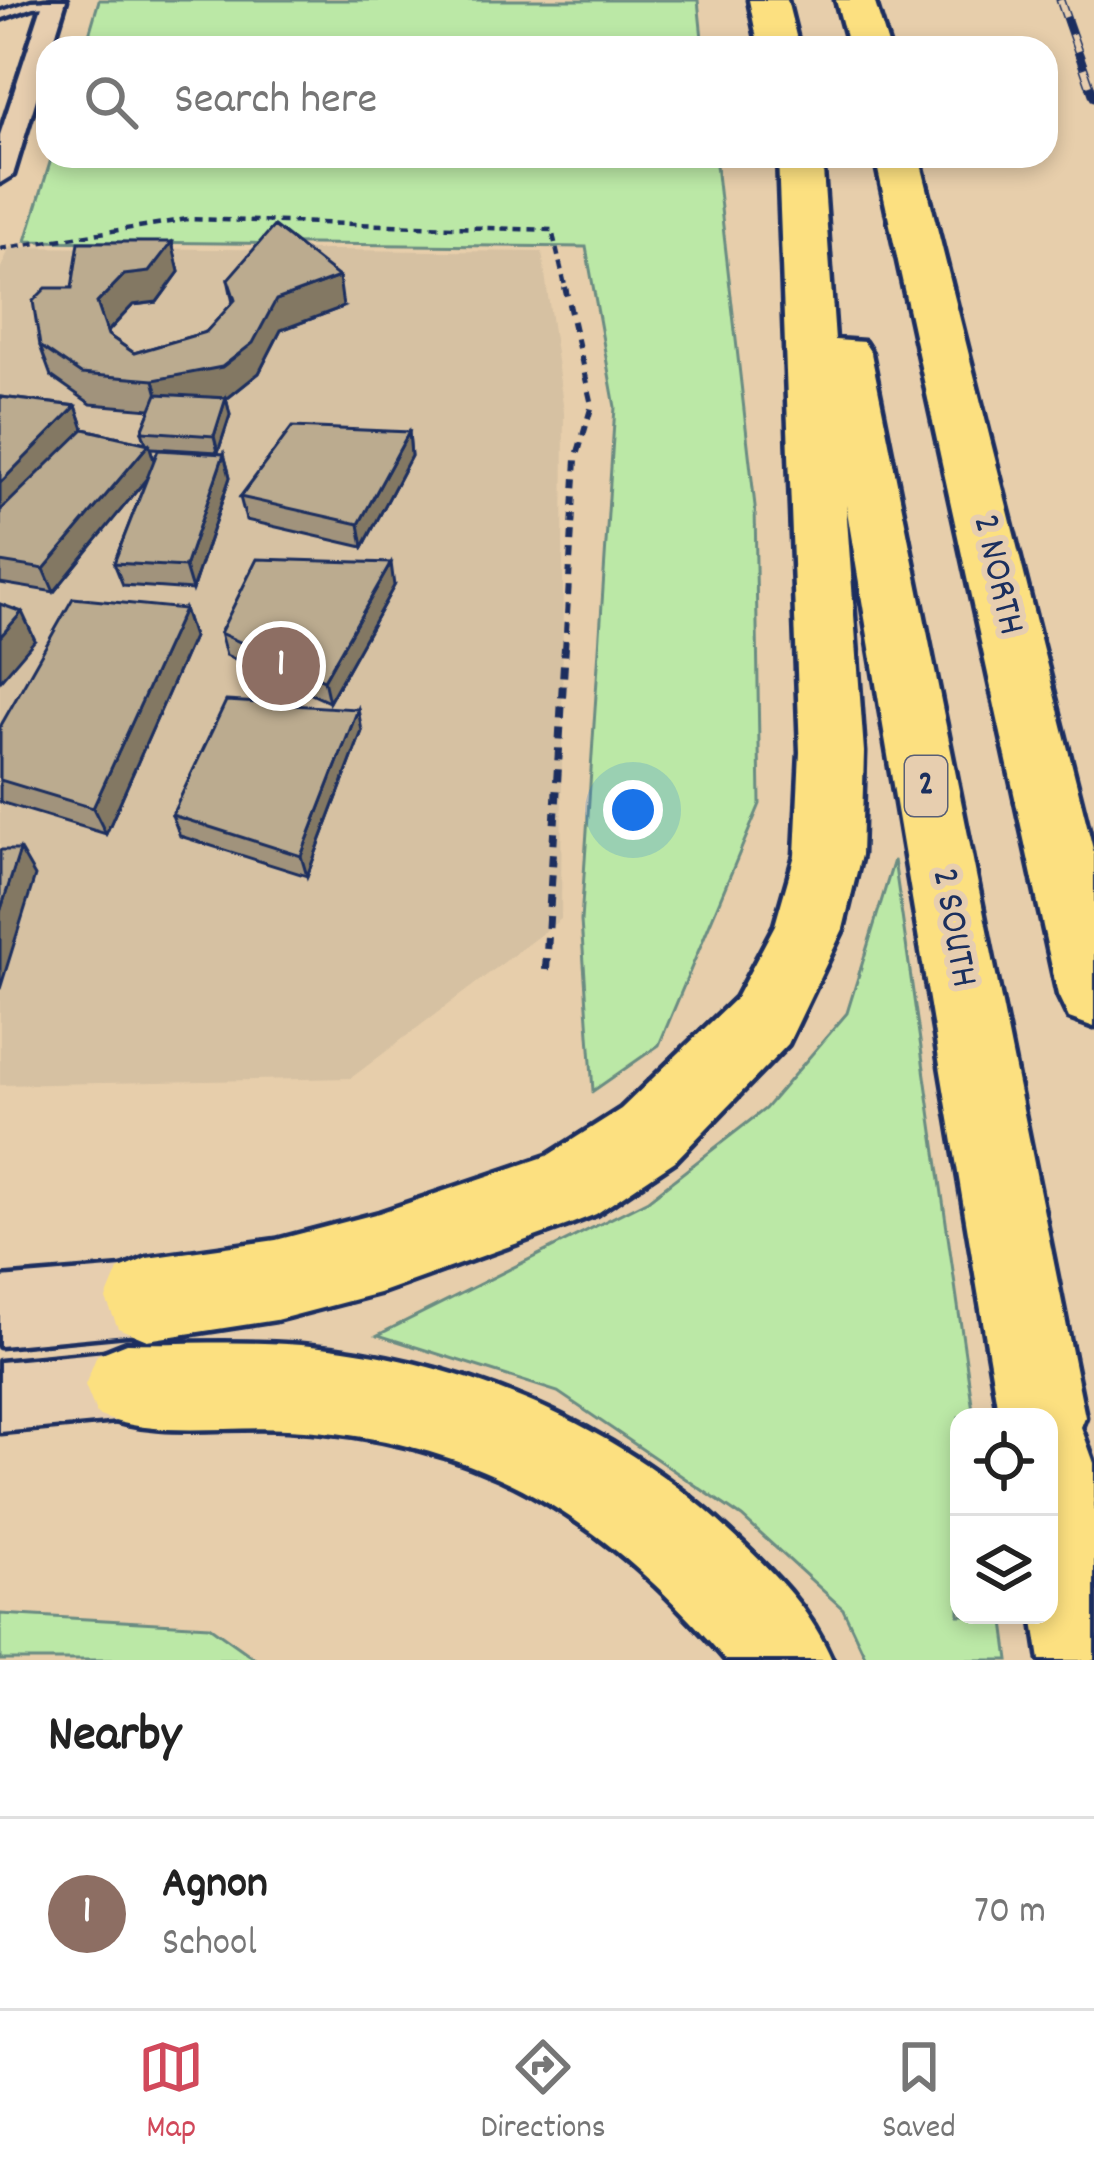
<!DOCTYPE html>
<html lang="en">
<head>
<meta charset="utf-8">
<style>
  body { margin:0; font-family:Dekko,sans-serif; background:#f6f6f6; color:#222 }
  .controls { position:absolute; right:36px; bottom:36px; display:grid; overflow:hidden; border-radius:24px; box-shadow:0 6px 18px #0003 }
  .controls button { width:108px; height:108px; display:grid; place-items:center; padding:0; border:0; border-bottom:3px solid #e0e0e0; background:#fff; color:#222; font:60px sans-serif }
  .you { position:absolute; left:633px; top:810px; width:42px; height:42px; margin:-30px; border:9px solid #fff; border-radius:50%; background:#1a73e8; box-shadow:0 0 0 18px #1a73e833 }
  .badge { display:grid; place-items:center; width:78px; height:78px; border-radius:50%; background:#d1495b; color:#fff; font-size:39px; font-weight:700 }
  .pin { position:absolute; translate:-50% -50%; border:6px solid #fff; box-shadow:0 3px 12px #0006 }
  .list { margin:0; padding:0; list-style:none }
  h2 { display:flex; justify-content:space-between; align-items:center; height:156px; margin:0; padding:0 48px; font-size:51px }
  h2 small { font-size:39px; font-weight:400; color:#767676 }
  .list li { display:grid; grid-template-columns:78px 1fr auto; gap:36px; align-items:center; box-sizing:border-box; height:192px; padding:0 48px; border-top:3px solid #e0e0e0 }
  .list b { display:block; font-size:45px; white-space:nowrap }
  .list p { margin:0; font-size:39px; white-space:nowrap; color:#767676 }
  .list em { font-size:39px; font-style:normal; color:#767676 }
  .icon { flex:none; width:66px; height:66px; fill:none; stroke:currentColor; stroke-width:2; stroke-linecap:round; stroke-linejoin:round }
  .map { position:relative; flex:none; width:1094px; height:1660px; overflow:hidden }
  .search { position:absolute; background:#fff; box-shadow:0 6px 18px #0003; left:36px; right:36px; top:36px; height:132px; display:flex; align-items:center; gap:30px; box-sizing:border-box; padding:0 42px; border-radius:36px; color:#767676; font-size:45px }
  .sheet { height:348px; background:#fff }
  nav { display:flex; justify-content:space-around; align-items:center; box-sizing:border-box; height:168px; border-top:3px solid #e0e0e0; background:#fff; font-size:33px; color:#767676 }
  nav a { display:grid; justify-items:center; gap:6px }
  nav .on { color:#d1495b }
  .map>svg:first-child { display:block }
</style>
</head>
<body>
<div class="map">
<svg width="1094" height="1660" viewBox="0 0 1094 1660">
  <rect width="100%" height="100%" fill="#e7ceab"/>
  <filter id="ink" filterUnits="userSpaceOnUse"><feTurbulence type="fractalNoise" baseFrequency=".00833" numOctaves="2"/><feDisplacementMap in="SourceGraphic" scale="24" xChannelSelector="R" yChannelSelector="G"/><feConvolveMatrix kernelMatrix="1 2 1 2 8 2 1 2 1" color-interpolation-filters="sRGB"/></filter>
  <g filter="url(#ink)">
    <path fill="#d6c1a2" d="M10,247L542,252L564,412L561,919L351,1078L0,1085V270Z"/>
    <path fill="#bbe8a6" stroke="#6b8c82" stroke-width="3" d="M99,0H698L703,48H85Z
      M52,156H715L755,506L760,804L659,1045L593,1091L581,921L615,407L586,247L26,241Z
      M894,860L974,1417H959V1615H1003L1009,1660H867L843,1609L742,1517L558,1392L378,1335L648,1200L765,1109L847,1013Z
      M0,1614L209,1626L257,1660H0Z"/>
    <g fill="none" stroke-linecap="round" stroke-linejoin="round">
      <g stroke="#1b2f5e" stroke-width="9">
        <path id="lane" d="M55,0L59,3L58,5L33,7L0,19V12L32,1Z"/>
      </g>
      <g stroke="#1b2f5e" stroke-width="9">
        <path id="street" d="M44,0H66L13,175L0,183V135Z"/>
      </g>
      <g stroke="#1b2f5e" stroke-width="9">
        <path id="secondary" d="M147,1266L171,1275L180,1299L171,1323L147,1332L0,1346V1278Z
          M127,1350L151,1361L162,1385L151,1409L127,1420L0,1432V1362Z"/>
      </g>
      <g stroke="#1b2f5e" stroke-width="9">
        <path id="highway" d="M749,0H787L799,48H759Z
          M836,0H874L889,48H849Z
          M778,156H822L835,340L864,342L871,353L1085,1417L1081,1427L1094,1463V1660H1040L1033,1615H1049V1417H999L846,505L864,752L861,855L843,929L788,1044L675,1161L596,1214L568,1225L379,1293L276,1320L147,1340L118,1328L106,1299L118,1270L147,1258L276,1240L379,1213L547,1156L621,1109L736,998L775,925L795,855L800,752Z
          M875,156H919L1094,853V1027L1069,1018L1058,995Z
          M127,1343C185,1344 243,1340 301,1345C461,1359 614,1422 730,1532C771,1570 810,1608 832,1660H726C603,1516 479,1439 287,1429C225,1425 155,1439 97,1415L85,1385L97,1355Z"/>
      </g>
      <path stroke="#1b2f5e" stroke-width="4.5" stroke-dasharray="8 6" stroke-linecap="butt" d="M0,249L188,219L552,230L566,290"/>
      <path stroke="#1b2f5e" stroke-width="6" stroke-dasharray="10 8" stroke-linecap="butt" d="M565,650L576,459L592,405L565,287"/>
      <path stroke="#1b2f5e" stroke-width="8" stroke-dasharray="12 9" stroke-linecap="butt" d="M546,970L565,647"/>
      <use href="#lane" fill="#e7ceaf" fill-rule="evenodd"/>
      <use href="#street" fill="#e7ceaf" fill-rule="evenodd"/>
      <use href="#secondary" fill="#e7ceaf" fill-rule="evenodd"/>
      <use href="#highway" fill="#fce080" fill-rule="evenodd"/>
      <g stroke="#1b2f5e" stroke-width="9">
        <path id="rail" d="M1060,0L1094,97"/>
      </g>
      <use href="#rail" stroke="#e7ceaf" stroke-width="6" stroke-dasharray="18" stroke-linecap="butt"/>
    </g>
    <path fill="#a1937b" stroke="#1b2f5e" stroke-width="3" d="M172,242L179,272L157,302L133,305L107,333L108,335L134,353L206,332L233,303L228,279L343,307L281,330L259,373L229,397L223,398H226L230,415L218,452L150,448L154,460L224,454L230,477L192,590L123,585L114,563L147,478L54,592L0,583V397L76,406L84,429L146,443L142,431L151,409L91,404L51,376L40,346L72,288Z
      M409,432L411,456L363,547L246,520L240,497Z
      M394,586L329,702L226,655L220,633Z
      M184,609L193,637L106,834L0,802V727Z
      M362,731L307,876L180,836L172,815Z"/>
    <path fill="#837864" stroke="#1b2f5e" stroke-width="3" d="M172,242L179,272L157,302L133,305L106,333L97,303L124,275Z
      M339,277L343,307L281,330L259,373L229,397L162,410L154,380L276,300Z
      M226,398L230,415L218,452L214,436Z
      M76,406L84,429L0,517V483Z
      M409,432L411,456L363,547L359,524Z
      M149,444L156,467L54,592L44,569Z
      M224,454L230,477L192,590L185,567Z
      M391,563L394,586L329,702L324,680Z
      M184,609L193,637L106,834L93,808Z
      M22,612L35,640L0,681V637Z
      M358,709L362,731L307,876L301,856Z
      M20,850L35,876L0,989V912Z"/>
    <path fill="#bbab8f" stroke="#1b2f5e" stroke-width="3" d="M274,226L339,277L276,300L253,343L222,367L154,380L81,374L40,346L33,301L46,288H72L79,242H172L149,272L124,275L97,303L108,335L134,353L206,332L235,300L228,279Z
      M157,394L226,398L214,436L142,431Z
      M0,397L76,406L0,483Z
      M292,427L409,432L359,524L240,497Z
      M84,429L149,444L44,569L0,562V511Z
      M158,450L224,454L185,567L114,563Z
      M257,559L391,563L324,680L220,633Z
      M73,598L184,609L93,808L0,780V727Z
      M0,604L22,612L0,637Z
      M226,701L358,709L301,856L172,815Z
      M0,850H20L0,912Z"/>
  </g>
  <g text-anchor="middle" dominant-baseline="central" stroke-width="12" stroke-linejoin="round" paint-order="stroke">
    <rect fill="#e7ceaf" stroke="#585f76" stroke-width="3" x="905" y="756" width="42" height="60" rx="9"/>
    <g font-size="36" font-weight="bold" fill="#1b2f5e">
      <text x="926" y="786">2</text>
    </g>
    <g font-size="39" fill="#1b2f5e" stroke="#e7ceaf">
      <text transform="translate(996 575) rotate(77)">2 NORTH</text>
      <text transform="translate(952 928) rotate(80)">2 SOUTH</text>
    </g>
  </g>
</svg>
<div class="controls">
<button><svg class="icon" aria-label="locate" viewBox="0 0 24 24"><circle cx="12" cy="12" r="6"/><path d="M12 2v4M12 18v4M2 12h4M18 12h4"/></svg></button>
<button><svg class="icon" aria-label="layers" viewBox="0 0 24 24"><path d="M12 4l9 5-9 5-9-5zM3 14l9 5 9-5"/></svg></button>
</div>
<div class="you"></div>
<div class="pin badge" style="left:281px;top:666px;background:#8d6e63">1</div>
<div class="search"><svg class="icon" aria-label="search" viewBox="0 0 24 24"><circle cx="10" cy="10" r="6"/><path d="M15 15l6 6"/></svg>Search here</div>
</div>
<section class="sheet">
<h2>Nearby<small></small></h2>
<ul class="list">
<li><span class="badge" style="background:#8d6e63">1</span><div><b>Agnon</b><p>School</p></div><em>70 m</em></li>
</ul>
</section>
<nav>
<a class="on"><svg class="icon" aria-label="map" viewBox="0 0 24 24"><path d="M3 6l6-2 6 2 6-2v14l-6 2-6-2-6 2zM9 4v14M15 6v14"/></svg>Map</a>
<a><svg class="icon" aria-label="directions" viewBox="0 0 24 24"><path d="M12 3l9 9-9 9-9-9zM9 14v-3h6M13 9l2 2-2 2"/></svg>Directions</a>
<a><svg class="icon" aria-label="saved" viewBox="0 0 24 24"><path d="M7 4h10v16l-5-4-5 4z"/></svg>Saved</a>
</nav>
</body>
</html>
